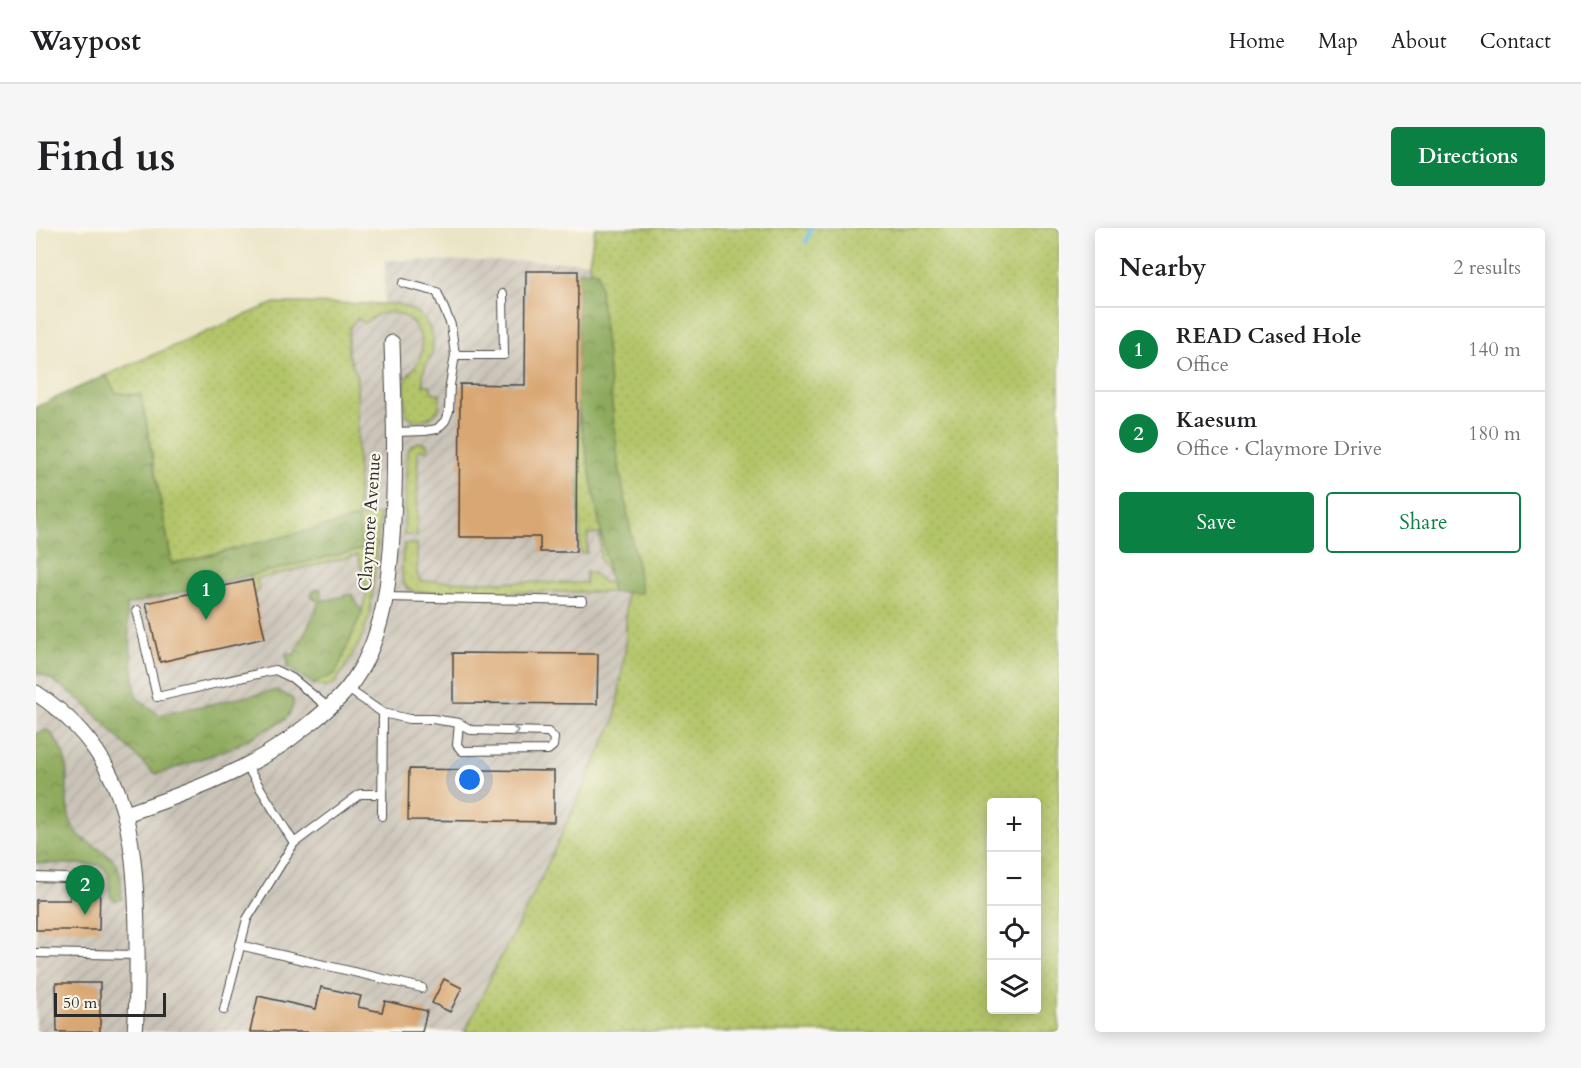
<!DOCTYPE html>
<html lang="en">
<head>
<meta charset="utf-8">
<style>
  body { margin:0; font-family:Cardo,serif; background:#f6f6f6; color:#202124 }
  .controls { position:absolute; right:18px; bottom:18px; display:grid; overflow:hidden; border-radius:6px; box-shadow:0 3px 15px #0003 }
  .controls button { width:54px; height:54px; display:grid; place-items:center; padding:0; border:0; border-bottom:2px solid #e0e0e0; background:#fff; color:#202124; font:30px sans-serif }
  .scale { position:absolute; left:18px; bottom:15px; width:112px; box-sizing:border-box; padding-left:6px; border:3px solid #2b2b2b; border-top:0; font-size:16px; line-height:21px; white-space:nowrap; color:#2b2b2b; -webkit-text-stroke:4px #fbf7ec; paint-order:stroke }
  .you { position:absolute; left:434px; top:552px; width:21px; height:21px; margin:-15px; border:4px solid #fff; border-radius:50%; background:#1a73e8; box-shadow:0 0 0 9px #1a73e833 }
  .badge { display:grid; place-items:center; width:39px; height:39px; border-radius:50%; background:#0b8043; color:#fff; font-size:20px; font-weight:700 }
  .pin { position:absolute; translate:-50% -50px; filter:drop-shadow(0 2px 3px #0008) }
  .pin::after { content:''; position:absolute; top:32px; width:21px; height:18px; background:inherit; clip-path:polygon(0 0,100% 0,50% 100%) }
  .list { margin:0; padding:0; list-style:none }
  h2 { display:flex; justify-content:space-between; align-items:center; height:78px; margin:0; padding:0 24px; font-size:26px }
  h2 small { font-size:20px; font-weight:400; color:#757577 }
  .list li { display:grid; grid-template-columns:39px 1fr auto; gap:18px; align-items:center; box-sizing:border-box; height:84px; padding:0 24px; border-top:2px solid #e0e0e0 }
  .list b { display:block; font-size:22px; white-space:nowrap }
  .list p { margin:0; font-size:20px; white-space:nowrap; color:#757577 }
  .list em { font-size:20px; font-style:normal; color:#757577 }
  .actions { display:flex; gap:12px; padding:18px 24px }
  .actions a { flex:1; padding:14px 0; border:2px solid #0b8043; border-radius:6px; text-align:center; font-size:21px; color:#0b8043 }
  .actions .main { background:#0b8043; color:#fff }
  .icon { flex:none; width:33px; height:33px; fill:none; stroke:currentColor; stroke-width:2; stroke-linecap:round; stroke-linejoin:round }
  .map { position:relative; flex:none; width:1023px; height:804px; overflow:hidden; border-radius:6px }
  header { display:flex; align-items:center; gap:36px; box-sizing:border-box; height:84px; padding:0 30px; background:#fff; border-bottom:2px solid #e0e0e0 }
  header strong { font-size:28px }
  nav { display:flex; gap:33px; margin-inline-start:auto; font-size:21px }
  .intro { display:flex; align-items:center; justify-content:space-between; box-sizing:border-box; height:144px; padding:0 36px }
  h1 { margin:0; font-size:42px }
  .button { padding:15px 27px; border-radius:6px; background:#0b8043; color:#fff; font-size:21px; font-weight:700 }
  main { display:flex; gap:36px; padding:0 36px }
  aside { flex:1; background:#fff; border-radius:6px; box-shadow:0 3px 15px #0003 }
  .map>svg:first-child { display:block }
</style>
</head>
<body>
<header>
<strong>Waypost</strong>
<nav><a>Home</a><a>Map</a><a>About</a><a>Contact</a></nav>
</header>
<div class="intro"><h1>Find us</h1><a class="button">Directions</a></div>
<main>
<div class="map">
<svg width="1023" height="804" viewBox="0 0 1023 804">
  <defs>
    <pattern id="industrial-furrows" width="10" height="10" patternUnits="userSpaceOnUse" patternTransform="scale(1.5)"><rect width="10" height="10" fill="#cac3b8"/><path d="M-1 1l2-2M0 10L10 0M9 11l2-2" fill="none" stroke="#aea89e"/></pattern>
    <pattern id="grass-dots" width="8" height="8" patternUnits="userSpaceOnUse" patternTransform="scale(1.5)"><rect width="8" height="8" fill="#b3c569"/><path d="M2 2h.1M6 6h.1" fill="none" stroke="#9aa95b" stroke-width="1.8" stroke-linecap="round"/></pattern>
    <pattern id="forest-crowns" width="20" height="18" patternUnits="userSpaceOnUse" patternTransform="scale(1.5)"><rect width="20" height="18" fill="#8eaa5d"/><path d="M2 6a3 3 0 1 1 6 0M12 15a3 3 0 1 1 6 0" fill="none" stroke="#748b4d"/></pattern>
  </defs>
  <rect width="100%" height="100%" fill="#fbf7ec"/>
  <filter id="ink" filterUnits="userSpaceOnUse"><feTurbulence type="fractalNoise" baseFrequency=".0167" numOctaves="2"/><feDisplacementMap in="SourceGraphic" scale="12" xChannelSelector="R" yChannelSelector="G"/><feConvolveMatrix kernelMatrix="1 2 1 2 8 2 1 2 1" color-interpolation-filters="sRGB"/></filter>
  <filter id="wash" filterUnits="userSpaceOnUse"><feTurbulence type="fractalNoise" baseFrequency=".008" numOctaves="4" result="noise"/><feDisplacementMap in="SourceGraphic" scale="24" xChannelSelector="R" yChannelSelector="G"/><feGaussianBlur stdDeviation="1.35" result="paint"/><feColorMatrix in="noise" values="0 0 0 0 0 0 0 0 0 0 0 0 0 0 0 0 0 1.4 0 .05"/><feComposite in="paint" operator="in"/></filter>
  <g filter="url(#wash)">
    <rect width="100%" height="100%" fill="#eae5c6"/>
    <path fill="url(#industrial-furrows)" d="M349,32L553,34L574,264L590,359V417L579,491L494,674L458,742L429,804H0V444L15,451L46,473L111,539L193,521L253,489L241,462L123,487L100,469L89,377L326,320L322,290L321,149L312,125V108L314,99L319,92L330,83L348,75Z"/>
    <path fill="url(#grass-dots)" stroke="#6f784a" stroke-width="1.5" fill-rule="evenodd" d="M559,0H1023V804H429L458,742L494,674L579,491L590,417V359L574,264L553,34ZM956,574H1000V782H956Z
      M238,75L361,76C383,81 402,100 396,125C394,131 390,136 388,142C386,146 387,152 387,157H394L395,162L398,165L404,166C404,183 402,189 384,192L383,193H379L370,186C370,177 367,157 371,149C374,144 379,140 382,134C391,116 383,92 362,86C349,82 339,87 328,95L322,90L314,99L312,108V125L321,149L322,289L344,286L334,387L322,418L298,457L288,459L277,456L300,445L326,384L331,362L322,327L221,351L223,363L218,365L215,347L326,321L136,336L105,167L80,165L70,147Z
      M542,183L571,329L574,348L564,331V306H552L551,325H544Z
      M382,214L391,216L392,222H382L381,308L368,307L371,224L375,218Z
      M368,316H381V346H382L383,353L550,355V344L558,346L569,355L575,352L576,364H380C378,363 373,362 371,360C362,353 367,326 368,316Z"/>
    <path fill="url(#forest-crowns)" stroke="#5c6a44" stroke-width="1.5" d="M542,43H562L582,232L606,365L576,364L541,174Z
      M70,147L80,165L105,167L136,336L322,290L326,321L90,377L100,469L123,487L241,462L257,471C258,479 254,488 247,493L193,521L122,546L118,545L111,539L46,473L15,451L0,444V179Z
      M284,360L287,373L316,366L326,384L300,445L277,456L250,438L253,434L250,429L251,424L258,427L284,374L275,369L277,363Z
      M13,502C20,512 27,522 30,535C33,556 27,579 37,599C48,619 77,621 83,643C86,651 85,662 86,671L80,673L74,669L73,647L66,637L0,635V505Z"/>
    <g fill="none" stroke-linecap="round" stroke-linejoin="round">
      <path stroke="#63b2dd" stroke-width="4.5" d="M770,14L775,0"/>
    </g>
    <g id="blocks">
      <path fill="#d9a773" d="M490,43H542L540,324H504V309H423L424,156L489,157Z
        M216,352L229,410L124,434L110,375Z
        M417,425L562,426L561,476L417,475Z
        M373,541L518,543V594L372,592Z
        M34,658H64L63,702H0V672H34Z
        M408,751L426,760L414,784L396,775Z
        M20,755H64V804H21Z
        M285,759L325,768L322,779L346,784L349,773L391,783L386,804H214L222,768L280,781Z"/>
    </g>
  </g>
  <g filter="url(#ink)">
    <use href="#blocks" fill-opacity="0" stroke="#484742" stroke-width="1.5"/>
    <g fill="none" stroke-linecap="round" stroke-linejoin="round">
      <g stroke="#484742" stroke-width="10">
        <path id="service" d="M419,127H468L467,66
          M359,204L389,203L401,201L409,193L413,183L414,157L419,127L415,97L401,64L367,55
          M350,369L546,373
          M101,382L121,469L239,442L256,450L293,480
          M312,461L347,485L373,491H396L423,495L435,502L512,504L518,510L517,518L512,522L426,523L421,517L423,495
          M210,537L258,615
          M346,588L347,485
          M0,649L29,650
          M203,717L386,760
          M0,725L101,727
          M188,782L211,691L258,615L324,566H346"/>
      </g>
      <g stroke="#484742" stroke-width="17">
        <path id="minor" d="M0,465C90,525 99,603 101,703C101,737 102,770 99,804
          M90,586C145,567 202,547 251,513C259,507 267,500 276,494C288,484 302,473 312,460C349,413 354,350 357,292C360,233 358,174 356,115"/>
      </g>
      <use href="#service" stroke="#fff" stroke-width="8"/>
      <use href="#minor" stroke="#fff" stroke-width="15"/>
    </g>
    <defs><path id="oneway-chevron" d="M-2-3.5L2.5 0L-2 3.5" fill="none" stroke-width="1.6" stroke-linecap="round" stroke-linejoin="round" transform="scale(1.5)"/></defs>
    <use stroke="#a0a0a0" href="#oneway-chevron" transform="translate(479 503) rotate(1)"/>
  </g>
  <g text-anchor="middle" dominant-baseline="central" stroke-width="4.5" stroke-linejoin="round" paint-order="stroke">
    <g font-size="18" fill="#2b2b2b" stroke="#fbf7ec">
      <text transform="translate(334 294) rotate(-86)">Claymore Avenue</text>
    </g>
  </g>
</svg>
<div class="controls">
<button>+</button>
<button>−</button>
<button><svg class="icon" aria-label="locate" viewBox="0 0 24 24"><circle cx="12" cy="12" r="6"/><path d="M12 2v4M12 18v4M2 12h4M18 12h4"/></svg></button>
<button><svg class="icon" aria-label="layers" viewBox="0 0 24 24"><path d="M12 4l9 5-9 5-9-5zM3 14l9 5 9-5"/></svg></button>
</div>
<div class="scale">50 m</div>
<div class="you"></div>
<div class="pin badge" style="left:170px;top:392px">1</div>
<div class="pin badge" style="left:49px;top:687px">2</div>
</div>
<aside>
<h2>Nearby<small>2 results</small></h2>
<ul class="list">
<li><span class="badge">1</span><div><b>READ Cased Hole</b><p>Office</p></div><em>140 m</em></li>
<li><span class="badge">2</span><div><b>Kaesum</b><p>Office · Claymore Drive</p></div><em>180 m</em></li>
</ul>
<div class="actions"><a class="main">Save</a><a>Share</a></div>
</aside>
</main>
</body>
</html>
